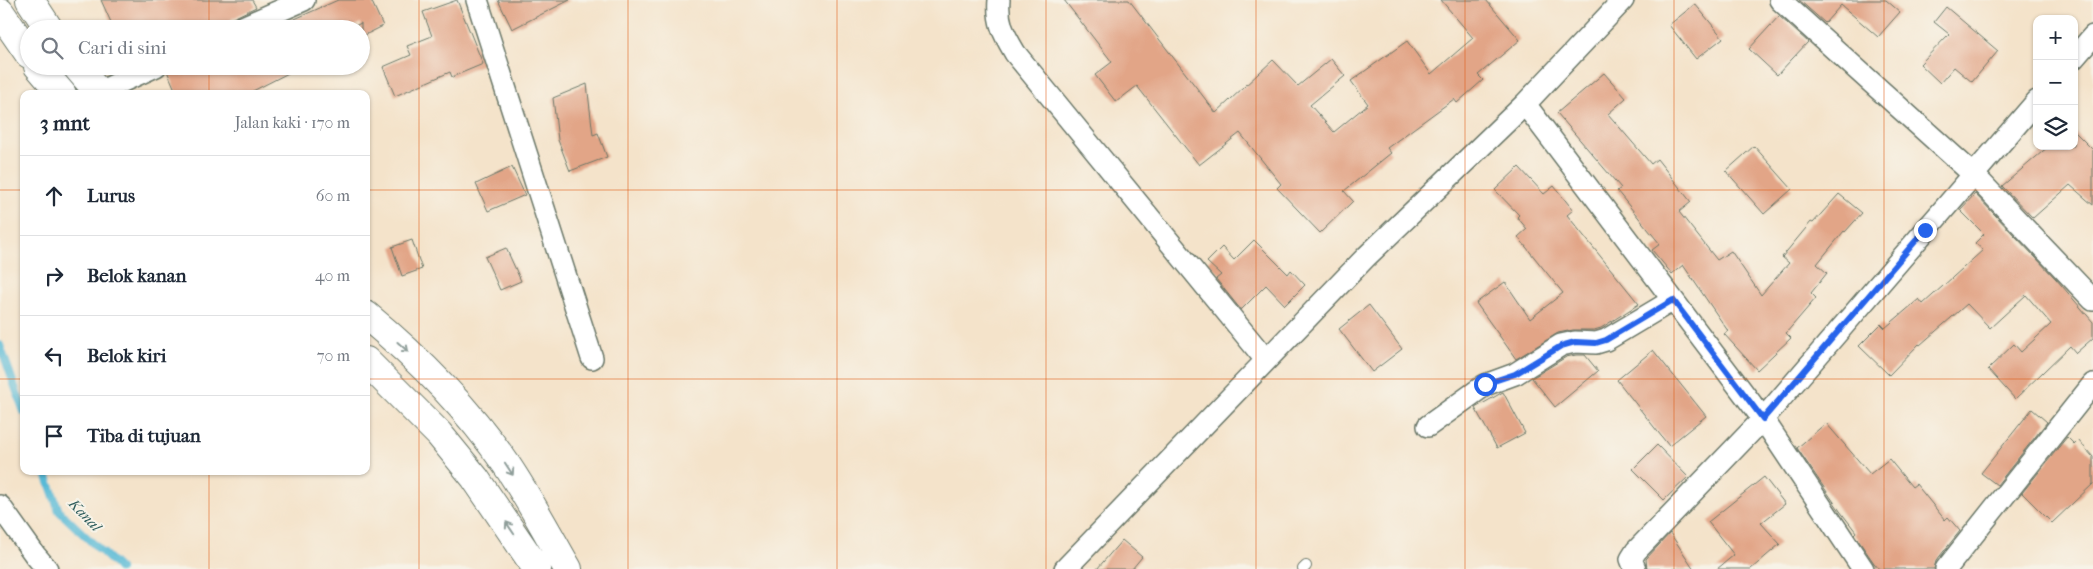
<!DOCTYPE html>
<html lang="id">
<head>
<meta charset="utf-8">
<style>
  body { margin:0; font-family:"IM FELL French Canon",serif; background:#f6f6f7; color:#1f2937 }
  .controls { position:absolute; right:15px; top:15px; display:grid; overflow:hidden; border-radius:10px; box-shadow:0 1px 4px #0004 }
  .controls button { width:45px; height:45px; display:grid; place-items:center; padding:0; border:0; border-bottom:1px solid #e0e1e3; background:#fff; color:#1f2937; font:25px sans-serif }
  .stop { position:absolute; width:15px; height:15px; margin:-11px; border:4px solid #2563eb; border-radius:50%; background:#fff }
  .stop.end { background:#2563eb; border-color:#fff; box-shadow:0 1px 5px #0008 }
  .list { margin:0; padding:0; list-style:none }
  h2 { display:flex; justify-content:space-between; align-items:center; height:65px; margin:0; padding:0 20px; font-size:21px }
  h2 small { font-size:16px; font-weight:400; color:#747a83 }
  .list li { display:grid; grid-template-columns:32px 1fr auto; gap:15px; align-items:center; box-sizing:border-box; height:80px; padding:0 20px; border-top:1px solid #e0e1e3 }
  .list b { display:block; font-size:19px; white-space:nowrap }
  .list em { font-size:16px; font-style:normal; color:#747a83 }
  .icon { flex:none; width:28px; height:28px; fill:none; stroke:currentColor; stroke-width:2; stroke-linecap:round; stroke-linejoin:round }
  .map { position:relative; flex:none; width:2093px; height:569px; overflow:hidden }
  .search { position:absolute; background:#fff; box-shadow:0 1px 4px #0004; left:20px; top:20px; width:350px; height:55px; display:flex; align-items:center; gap:12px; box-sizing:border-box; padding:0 18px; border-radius:28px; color:#747a83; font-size:19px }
  .panel { position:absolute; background:#fff; box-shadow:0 1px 4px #0004; left:20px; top:90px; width:350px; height:385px; border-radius:10px }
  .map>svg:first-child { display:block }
</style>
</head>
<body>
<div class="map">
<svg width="2093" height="569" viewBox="0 0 2093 569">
  <rect width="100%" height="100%" fill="#f7f3e8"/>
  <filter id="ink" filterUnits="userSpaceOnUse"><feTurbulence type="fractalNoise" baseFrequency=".02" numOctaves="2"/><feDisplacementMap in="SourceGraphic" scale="10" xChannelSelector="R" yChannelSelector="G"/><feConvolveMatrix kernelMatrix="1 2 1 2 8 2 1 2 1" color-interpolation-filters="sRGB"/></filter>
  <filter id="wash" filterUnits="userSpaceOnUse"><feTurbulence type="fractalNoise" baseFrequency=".0096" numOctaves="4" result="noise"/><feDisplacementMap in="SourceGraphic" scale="20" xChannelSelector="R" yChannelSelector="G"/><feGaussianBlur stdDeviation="1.12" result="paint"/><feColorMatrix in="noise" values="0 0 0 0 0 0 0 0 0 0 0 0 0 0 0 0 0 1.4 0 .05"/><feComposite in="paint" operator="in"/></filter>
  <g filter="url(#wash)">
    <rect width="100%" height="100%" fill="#f4e3ca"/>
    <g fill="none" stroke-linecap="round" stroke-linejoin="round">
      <path stroke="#58bad6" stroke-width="8" d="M0,345L24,412
        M45,471L59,511L120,569"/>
    </g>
    <g id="blocks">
      <path fill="#e2a587" d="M101,0H252L256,7L233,18L228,22L226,29H114Z
        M338,0H371L383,26L361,37V23L349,29H272Z
        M457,0L483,64L452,77L450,72L395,96L383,67L411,55L407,46L432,36L423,12Z
        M498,0H570L512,29Z
        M1064,0H1129L1216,113L1273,60L1298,86L1331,59L1345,76L1310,105L1334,132L1368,104L1351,81L1407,41L1431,74L1473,38L1441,0H1486L1520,40L1478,75L1483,80L1457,103L1454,99L1387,148L1391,153L1344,191L1353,201L1320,233L1277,188L1281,184L1240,133L1199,165L1137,86L1116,102L1095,75L1112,62Z
        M1799,0H1886L1900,12L1878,37L1841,5L1825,23Z
        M1695,4L1723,38L1696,59L1669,25Z
        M1946,7L1998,51L1972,82L1954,67L1940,83L1920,64L1949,34L1934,22Z
        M1779,16L1808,42L1777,75L1749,49Z
        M168,66H302L247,94H177L167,71Z
        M1604,73L1626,98L1608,114L1651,164L1657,159L1691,202L1679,212L1717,260L1731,251L1761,295L1789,263L1782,257L1811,222L1813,223L1839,194L1862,213L1845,232L1844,231L1817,264L1827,273L1811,293L1816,298L1786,333L1791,338L1757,370L1724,334L1728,331L1683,265L1672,274L1652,250L1660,244L1617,191L1621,188L1557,113Z
        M587,84L593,135L598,133L607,157L570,171L558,140L553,98Z
        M2074,131L2093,150V205L2070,185L2033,218L2002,186L2049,146H2074Z
        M1754,146L1792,189L1764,214L1726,171Z
        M512,167L525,195L488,211L476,184Z
        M1519,167L1544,194L1554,186L1573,210L1567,215L1639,304L1601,328L1594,330H1573L1558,333L1516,359L1476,303L1505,282L1530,319L1563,293L1518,237L1527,229L1517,217L1519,215L1495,190Z
        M1975,194L2056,279L2093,322V338L2076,353L2070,346L2015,399L1988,369L2014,344L2021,352L2051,324L2026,295L1990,328L1967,304L1920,345L1919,344L1889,375L1859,346L1881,324L1885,328L1919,299L1923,304L1983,250L1975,243L1984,234L1960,210Z
        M412,240L422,269L402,276L392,247Z
        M1254,240L1288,274L1291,270L1305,285L1285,305L1266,285L1241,310L1216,279L1221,275L1207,262L1222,247L1234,260Z
        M506,248L521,281L500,290L485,257Z
        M1369,305L1402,349L1372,372L1339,329Z
        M1653,350L1706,416L1669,446L1617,380Z
        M1576,355H1585L1598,371L1555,407L1532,378L1566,357Z
        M1503,392L1525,433L1497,448L1475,408Z
        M2032,409L2047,422L1997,485L1981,473Z
        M1826,423L1870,474L1889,459L1912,487L1916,484L1945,520L1948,517L1960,531L1936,561L1934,569H1879L1874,563L1854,534L1856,532L1840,511L1797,448Z
        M2067,437L2074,444L2078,440L2093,457V484L2052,523L2022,493Z
        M1657,445L1688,477L1664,500L1633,469Z
        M1764,477L1785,504L1761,523L1780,544L1751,569H1717L1734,555L1708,522Z
        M1670,533L1694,569H1647L1646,559Z
        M1122,540L1142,557L1132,569H1097Z"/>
    </g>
  </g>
  <g filter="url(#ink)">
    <use href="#blocks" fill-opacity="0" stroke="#6a7768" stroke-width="1"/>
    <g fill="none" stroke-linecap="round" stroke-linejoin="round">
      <g stroke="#6a7768" stroke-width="12">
        <path id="lane" d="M1303,569L1306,566"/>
      </g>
      <g stroke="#6a7768" stroke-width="24">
        <path id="street" d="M477,0L592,358
          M999,0C997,23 1004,34 1015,53L1266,360
          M1780,0L1973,174L2093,300
          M238,29L304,0
          M2074,58L2093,36
          M99,92L156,66
          M1525,104L1763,419L1863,569
          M1428,426L1485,385L1515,374L1561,345L1575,342L1596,343L1606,340L1673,300
          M0,506L35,555L47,569
          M1065,569L1366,257L1525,104L1623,0
          M1635,569L1631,559L1636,551L1763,419L2037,101
          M1946,569L2093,384"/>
      </g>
      <g stroke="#6a7768" stroke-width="30">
        <path id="highway" d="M30,0L49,29
          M0,12L29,54
          M38,66L62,94
          M76,66L100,94
          M366,315C418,358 468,409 506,464C529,498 548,534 568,569
          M366,361L439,434L475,478L537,569"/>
      </g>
      <use href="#lane" stroke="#fff" stroke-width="10"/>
      <use href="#street" stroke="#fff" stroke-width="21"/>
      <use href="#highway" stroke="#fff" stroke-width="28"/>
    </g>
    <defs><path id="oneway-shaft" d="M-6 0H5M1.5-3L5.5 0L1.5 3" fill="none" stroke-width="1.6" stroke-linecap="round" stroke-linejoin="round" transform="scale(1.25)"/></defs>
    <g stroke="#8f9e9a">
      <use href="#oneway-shaft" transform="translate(403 347) rotate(42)"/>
      <use href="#oneway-shaft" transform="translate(509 469) rotate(57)"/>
      <use href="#oneway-shaft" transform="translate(510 528) rotate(-124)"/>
    </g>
  </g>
  <g fill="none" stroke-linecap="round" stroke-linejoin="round" filter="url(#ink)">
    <path stroke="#2563eb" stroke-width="6" d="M1485,384L1515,374L1561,346L1575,342L1596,343L1606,340L1673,300L1763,419L1925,230"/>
  </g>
  <path fill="none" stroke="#de580e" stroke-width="1" stroke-opacity="0.55" d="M209,0V29M419,0V569M628,0V569M837,0V569M1046,0V569M1256,0V569M1465,0V569M1674,0V569M1884,0V569M209,66V94M0,190H24M366,190H2093M0,379H24M366,379H2093M209,471V569"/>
  <g text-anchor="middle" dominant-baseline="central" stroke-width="4" stroke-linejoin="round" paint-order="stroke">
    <g font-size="15" font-style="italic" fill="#2d5c5c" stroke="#f7f3e8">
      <text transform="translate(85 515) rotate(46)">Kanal</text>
    </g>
  </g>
</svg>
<div class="controls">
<button>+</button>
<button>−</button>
<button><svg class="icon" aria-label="layers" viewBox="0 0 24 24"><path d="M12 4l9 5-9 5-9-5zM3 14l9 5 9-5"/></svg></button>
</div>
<div class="stop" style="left:1485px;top:384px"></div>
<div class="stop end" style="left:1925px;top:230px"></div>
<div class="search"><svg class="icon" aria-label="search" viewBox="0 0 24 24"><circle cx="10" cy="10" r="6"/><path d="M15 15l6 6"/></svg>Cari di sini</div>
<section class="panel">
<h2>3 mnt<small>Jalan kaki · 170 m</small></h2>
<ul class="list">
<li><svg class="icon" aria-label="ahead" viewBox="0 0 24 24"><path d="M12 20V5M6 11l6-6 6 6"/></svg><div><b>Lurus</b></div><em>60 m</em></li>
<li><svg class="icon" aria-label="right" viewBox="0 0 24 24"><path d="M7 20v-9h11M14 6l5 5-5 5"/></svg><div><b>Belok kanan</b></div><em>40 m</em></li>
<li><svg class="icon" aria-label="left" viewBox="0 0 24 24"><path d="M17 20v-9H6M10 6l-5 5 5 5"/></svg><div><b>Belok kiri</b></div><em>70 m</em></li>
<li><svg class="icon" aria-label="arrive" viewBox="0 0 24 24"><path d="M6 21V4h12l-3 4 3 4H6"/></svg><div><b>Tiba di tujuan</b></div></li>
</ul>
</section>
</div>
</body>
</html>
